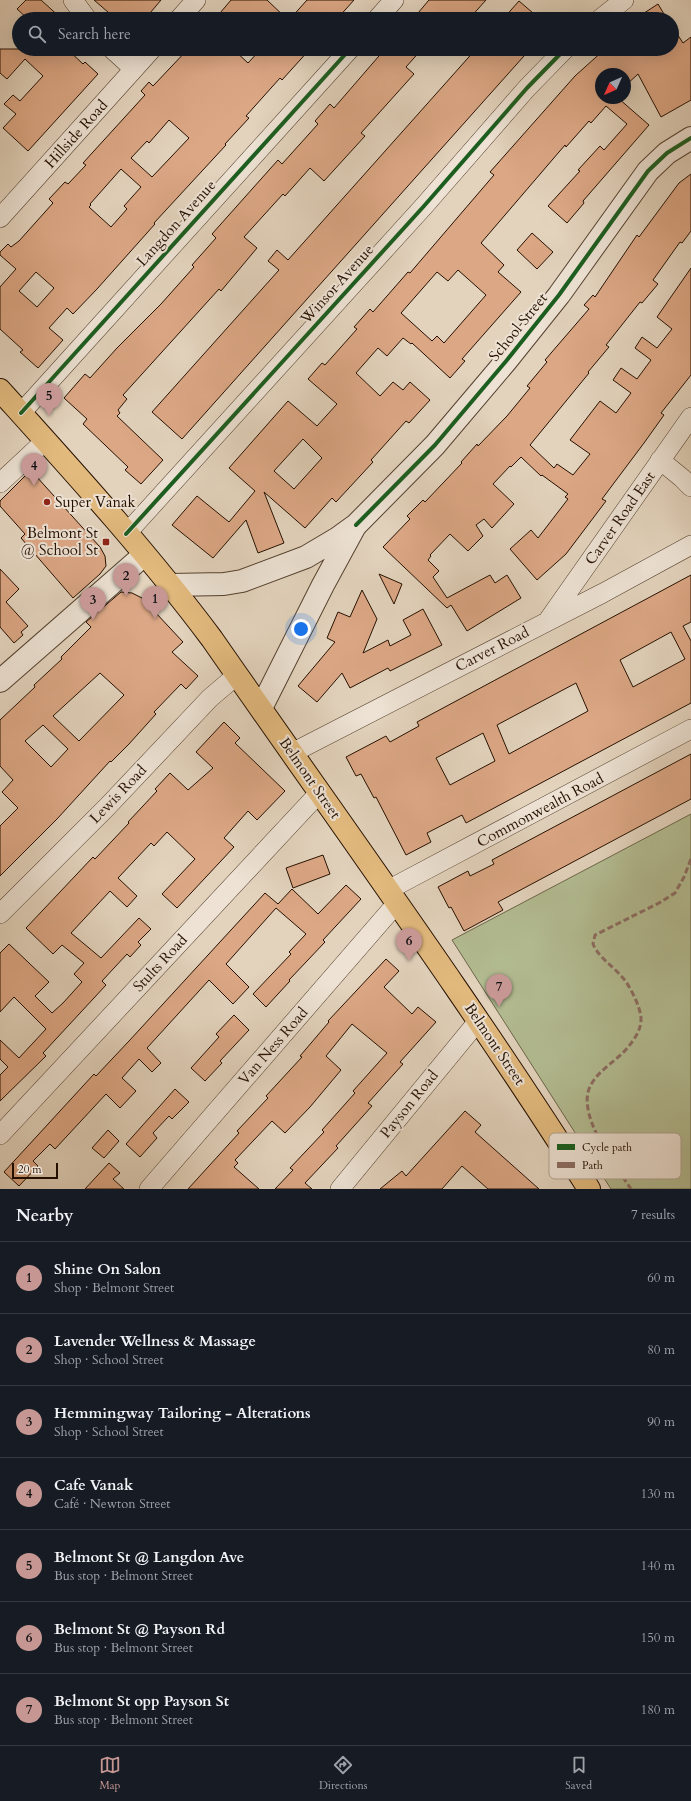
<!DOCTYPE html>
<html lang="en">
<head>
<meta charset="utf-8">
<style>
  body { margin:0; font-family:Cardo,serif; background:#20242c; color:#f1f3f6 }
  .compass { position:absolute; left:595px; top:68px; width:36px; height:36px; border-radius:50%; background:#171b24; box-shadow:0 4px 16px #0002; rotate:225deg }
  .scale { position:absolute; left:12px; bottom:10px; width:46px; box-sizing:border-box; padding-left:4px; border:2px solid #251000; border-top:0; font-size:11px; line-height:14px; white-space:nowrap; color:#251000; -webkit-text-stroke:3px #ede2d4; paint-order:stroke }
  .you { position:absolute; left:301px; top:629px; width:14px; height:14px; margin:-10px; border:3px solid #fff; border-radius:50%; background:#1a73e8; box-shadow:0 0 0 6px #1a73e833 }
  .badge { display:grid; place-items:center; width:26px; height:26px; border-radius:50%; background:#c59692; color:#111; font-size:13px; font-weight:700 }
  .pin { position:absolute; translate:-50% -33px; filter:drop-shadow(0 1px 2px #0008) }
  .pin::after { content:''; position:absolute; top:21px; width:14px; height:12px; background:inherit; clip-path:polygon(0 0,100% 0,50% 100%) }
  .list { margin:0; padding:0; list-style:none }
  h2 { display:flex; justify-content:space-between; align-items:center; height:52px; margin:0; padding:0 16px; font-size:17px }
  h2 small { font-size:13px; font-weight:400; color:#9ea1a6 }
  .list li { display:grid; grid-template-columns:26px 1fr auto; gap:12px; align-items:center; box-sizing:border-box; height:72px; padding:0 16px; border-top:1px solid #363941 }
  .list b { display:block; font-size:15px; white-space:nowrap }
  .list p { margin:0; font-size:13px; white-space:nowrap; color:#9ea1a6 }
  .list em { font-size:13px; font-style:normal; color:#9ea1a6 }
  .icon { flex:none; width:22px; height:22px; fill:none; stroke:currentColor; stroke-width:2; stroke-linecap:round; stroke-linejoin:round }
  .map { position:relative; flex:none; width:691px; height:1189px; overflow:hidden }
  .search { position:absolute; background:#171b24; box-shadow:0 4px 16px #0002; left:12px; right:12px; top:12px; height:44px; display:flex; align-items:center; gap:10px; box-sizing:border-box; padding:0 14px; border-radius:22px; color:#9ea1a6; font-size:15px }
  .sheet { height:556px; background:#171b24 }
  nav { display:flex; justify-content:space-around; align-items:center; box-sizing:border-box; height:56px; border-top:1px solid #363941; background:#171b24; font-size:11px; color:#9ea1a6 }
  nav a { display:grid; justify-items:center; gap:2px }
  nav .on { color:#c59692 }
  .map>svg:first-child { display:block }
</style>
</head>
<body>
<div class="map">
<svg width="691" height="1189" viewBox="0 0 691 1189">
  <rect width="100%" height="100%" fill="#e3d3bd"/>
  <filter id="stains"><feTurbulence type="fractalNoise" baseFrequency=".005" numOctaves="4"/><feColorMatrix values="0 0 0 0 .2 0 0 0 0 .09 0 0 0 0 .02 0 0 0 .5 -.17"/></filter>
  <radialGradient id="worn" r=".72"><stop offset=".6" stop-color="#630" stop-opacity="0"/><stop offset="1" stop-color="#630" stop-opacity=".3"/></radialGradient>
  <path fill="#b3bc92" stroke="#6c6649" d="M691,814V1189H611L452,940Z"/>
  <path fill="#dca785" stroke="#251000" fill-rule="evenodd" d="M26,0H41L62,19H28L17,9Z
    M94,0H161L145,19H116Z
    M231,0H267L287,19H215Z
    M307,0H354L337,19H290Z
    M429,0H486L469,19H425L418,13Z
    M519,1L540,19H503Z
    M658,4L667,19H635Z
    M672,26L683,43L691,37V100L661,117L638,74L625,86V74H601V98H618L649,125L583,201L584,203L567,223L548,206L580,171L578,170L600,146L604,150L627,124L606,106L591,123L589,121L566,147L565,145L481,243L504,265L498,272L521,292L462,359L465,361L450,378L412,343L411,344L403,338L387,356L378,348L356,373L380,396L393,382L403,390L410,382L430,400L409,423L406,421L371,460L373,462L336,502L332,498L305,528L264,492L284,543L258,553L246,520L213,558L172,525L197,496L229,522L255,491L229,468L288,401L317,426L337,404L308,379L322,363L325,365L357,329L354,327L370,309L373,312L408,272L410,273L494,175L490,172L575,76L605,49H672ZM458,270L486,295L444,343L437,336L432,341L401,313L437,272L448,281ZM303,439L322,458L294,489L274,471Z
    M0,49H67L83,64L85,62L98,74L28,151L3,128L16,114L4,104L13,95L20,101L43,76L25,59L7,79L0,73Z
    M188,49H233L248,63L261,49H310L282,80L280,78L246,116L249,118L225,144L226,145L154,223L155,224L97,289L73,314L67,308L49,328L63,340L38,368L20,352L23,350L0,329V287L16,269L0,255V252L8,244L11,247L19,241L53,203L49,199L65,182L68,184L86,165L83,163L145,95L141,91L149,82L153,86ZM169,120L189,138L152,177L131,158L147,141L149,143ZM121,169L141,187L124,206L127,209L111,227L89,207L91,205L90,204ZM36,272L54,288L37,307L19,291Z
    M385,49H422L406,67L414,74L361,133L365,136L324,181L310,168L285,196L283,194L244,237L257,248L221,291L219,289L123,395L127,399L118,410L120,413L117,416L163,460L141,484L125,470L128,467L83,424L87,419L64,398L85,374L90,378L117,348L161,304L194,267L192,265L216,238L212,234L278,160L282,164L318,124L315,121L330,104L334,108Z
    M476,49H515L524,56L182,439L152,412L279,270L268,261L277,250L288,260Z
    M691,174V231L682,243L680,242L653,280L658,284L642,303L640,302L606,345L609,347L588,372L589,373L530,445L554,468L557,464L573,475L590,454L570,440L600,401L616,413L631,393L613,380L621,368L637,379L651,360L635,348L642,337L657,348L672,329L657,317L691,268V375L661,413L664,415L644,443L602,499L606,501L566,554L537,580L510,549L531,530L538,538L568,499L565,497L568,494L542,475L541,476L521,457L511,467L510,466L493,484L514,504L492,528L484,519L476,525L483,536L468,551L450,534L430,555L431,556L428,560L439,571L433,577L447,598L490,575L495,583L507,575L521,598L467,631L451,605L447,608L383,547L410,519L407,516L423,500L425,502L462,463L461,462L477,444L478,446L507,416L530,388L527,386L547,362L545,360L589,309L584,305L593,295L595,297L637,235L639,237L679,183Z
    M532,233L553,252L537,269L517,250Z
    M28,473L36,476L100,547L105,556L106,566L100,574L73,598L21,538L25,534L0,506V501Z
    M0,569L19,589L6,602L28,626L21,632L23,635L14,643L0,627Z
    M379,574L402,584L394,604Z
    M691,575V622L683,626L691,641V703L466,823L462,815L427,833L431,842L406,855L376,797L374,798L361,774L356,776L346,757L386,736L390,742L419,726L417,722ZM671,632L685,659L633,687L620,660ZM576,683L588,711L509,754L497,725ZM483,733L495,761L450,785L436,758Z
    M362,590L377,619L363,653L388,640L390,646L411,635L403,620L423,609L442,645L390,671L388,668L350,688L342,673L317,702L298,686L335,642L327,638L338,612L350,617Z
    M121,592L132,593L142,598L183,642L172,652L198,676L186,689L181,684L154,712L156,714L129,744L111,762L110,761L57,819L0,876V826L18,808L2,792L13,780L0,766V720L35,687L34,685L62,659L61,657L91,627L86,622ZM100,673L124,695L79,741L53,716ZM43,725L68,749L51,767L25,741Z
    M224,722L240,738L235,743L285,791L257,820L248,811L224,838L234,847L177,908L162,894L195,859L167,832L154,846L151,843L118,878L137,896L127,907L110,891L71,933L101,958L139,918L151,929L138,942L141,945L130,957L127,954L102,981L106,985L43,1053L46,1056L0,1101V1075L8,1067L0,1059V1040L19,1058L46,1029L14,997L0,1012V953L9,944L49,982L35,996L52,1013L63,1003L82,982L74,974L84,963L62,945L53,954L26,928L93,857L95,859L129,823L128,822L157,791L155,789L170,773L188,790L213,768L196,752Z
    M691,754V799L498,902L503,910L464,931L451,907L449,908L438,887L468,871L470,876L494,864L492,860Z
    M323,855L330,874L293,888L286,868Z
    M346,885L361,899L323,940L325,942L289,980L290,981L266,1007L253,994L291,954L289,952L306,934L276,908L226,964L249,987L233,1004L209,980L147,1048L161,1063L152,1072L139,1059L122,1078L136,1091L120,1108L106,1094L55,1149L50,1144L33,1161L38,1166L19,1186L4,1172L94,1074L96,1076L129,1041L265,893L278,904L292,889L318,914Z
    M386,959L399,971L384,987L412,1014L418,1007L436,1022L400,1062L403,1064L368,1103L372,1106L336,1146L338,1148L305,1183L312,1189H275L293,1170L290,1168L324,1132L322,1130L355,1093L353,1091L387,1053L352,1024L326,1056L341,1070L310,1107L285,1133L272,1121L235,1160L238,1163L234,1167L259,1189H188L239,1133L237,1131L268,1098L266,1096L302,1057L300,1056L329,1022L328,1021Z
    M234,1015L249,1030L220,1061L222,1063L205,1081L191,1068L219,1037L216,1034Z
    M175,1089L189,1102L172,1119L169,1116L153,1133L157,1138L140,1157L126,1144Z
    M465,1111L481,1125L475,1132L539,1189H488L462,1166L442,1189H380L402,1171L406,1176Z
    M108,1130L119,1141L104,1158L92,1148Z
    M109,1163L120,1173L113,1179L124,1189H85Z"/>
  <g fill="none" stroke-linecap="round" stroke-linejoin="round">
    <g stroke="#54412f" stroke-width="20">
      <path id="minor" d="M73,0L87,19
        M179,19L196,0
        M377,19L394,0
        M600,19L624,0
        M112,49L134,69
        M0,218L152,49
        M21,413L350,49
        M660,460L682,478L691,487
        M0,483L45,441
        M126,534L424,206L527,88L565,49
        M549,619L691,417
        M292,753L603,593L691,545
        M388,890L691,729
        M0,914L107,807L210,698L237,675
        M0,1135L320,792
        M149,1189L397,903
        M340,1189L479,1020"/>
    </g>
    <g stroke="#54412f" stroke-width="24">
      <path id="tertiary" d="M170,585L224,584L242,581L306,557L338,538L356,525L435,445L507,360L559,295L648,171L667,153L691,138
        M0,681L144,555
        M261,708L323,585L354,528"/>
    </g>
    <g stroke="#251000" stroke-width="24">
      <path id="primary" d="M0,390C73,471 147,552 212,639C339,822 470,1001 589,1189"/>
    </g>
    <use href="#minor" stroke="#ede2d4" stroke-width="19"/>
    <use href="#tertiary" stroke="#ede2d4" stroke-width="22"/>
    <use href="#primary" stroke="#e2ba7e" stroke-width="22"/>
    <path stroke="#8d6e63" stroke-width="3" stroke-dasharray="6 3" stroke-linecap="butt" d="M631,1189C615,1165 573,1111 592,1083C601,1068 618,1060 629,1046C635,1038 641,1030 641,1019C641,1008 630,986 623,978C613,966 599,958 593,944L595,935L659,903L675,893L684,877L691,859"/>
    <g stroke="#ede2d4" stroke-width="6">
      <path id="cycleway" d="M21,413L350,49
        M356,525L435,445L507,360L559,295L648,171L667,153L691,138
        M126,534L424,206L527,88L565,49"/>
    </g>
    <use href="#cycleway" stroke="#1b5e20" stroke-width="4"/>
  </g>
  <g fill="#8f2418" stroke="#ede2d4" stroke-width="1.5">
    <circle cx="47" cy="502" r="4"/>
    <rect x="102" y="538" width="8" height="8" rx="2"/>
  </g>
  <g text-anchor="middle" dominant-baseline="central" stroke-width="4" stroke-linejoin="round" paint-order="stroke">
    <g font-size="15" fill="#251000" stroke="#ede2d4">
      <text transform="translate(76 134) rotate(-48)">Hillside Road</text>
      <text transform="translate(176 223) rotate(-48)">Langdon Avenue</text>
      <text transform="translate(337 284) rotate(-48)">Winsor Avenue</text>
      <text transform="translate(518 327) rotate(-51)">School Street</text>
      <text transform="translate(620 518) rotate(-55)">Carver Road East</text>
      <text transform="translate(492 649) rotate(-27)">Carver Road</text>
      <text transform="translate(310 778) rotate(55)">Belmont Street</text>
      <text transform="translate(118 794) rotate(-46)">Lewis Road</text>
      <text transform="translate(540 810) rotate(-28)">Commonwealth Road</text>
      <text transform="translate(160 963) rotate(-47)">Stults Road</text>
      <text transform="translate(495 1044) rotate(56)">Belmont Street</text>
      <text transform="translate(273 1046) rotate(-49)">Van Ness Road</text>
      <text transform="translate(409 1104) rotate(-51)">Payson Road</text>
    </g>
    <g font-size="15" fill="#251000" stroke="#ede2d4" text-anchor="start">
      <text x="55" y="502">Super Vanak</text>
      <text x="98" y="533" text-anchor="end">Belmont St<tspan x="98" dy="17">@ School St</tspan></text>
    </g>
  </g>
  <rect x="549" y="1133" width="132" height="46" rx="6" fill="#ede2d4" stroke="#b1a394" stroke-width="1"/>
  <rect x="557" y="1144" width="18" height="6" fill="#1b5e20"/>
  <rect x="557" y="1162" width="18" height="6" fill="#8d6e63"/>
  <g font-size="11" fill="#251000">
    <text x="582" y="1151">Cycle path</text>
    <text x="582" y="1169">Path</text>
  </g>
  <rect width="100%" height="100%" filter="url(#stains)"/>
  <rect width="100%" height="100%" fill="url(#worn)"/>
</svg>
<svg class="compass" viewBox="-18 -18 36 36"><path d="M0-13l5 13h-10z" fill="#e53935"/><path d="M0 13l5-13h-10z" fill="#9ea1a6"/></svg>
<div class="scale">20 m</div>
<div class="you"></div>
<div class="pin badge" style="left:155px;top:619px">1</div>
<div class="pin badge" style="left:126px;top:596px">2</div>
<div class="pin badge" style="left:93px;top:620px">3</div>
<div class="pin badge" style="left:34px;top:486px">4</div>
<div class="pin badge" style="left:49px;top:416px">5</div>
<div class="pin badge" style="left:409px;top:961px">6</div>
<div class="pin badge" style="left:499px;top:1007px">7</div>
<div class="search"><svg class="icon" aria-label="search" viewBox="0 0 24 24"><circle cx="10" cy="10" r="6"/><path d="M15 15l6 6"/></svg>Search here</div>
</div>
<section class="sheet">
<h2>Nearby<small>7 results</small></h2>
<ul class="list">
<li><span class="badge">1</span><div><b>Shine On Salon</b><p>Shop · Belmont Street</p></div><em>60 m</em></li>
<li><span class="badge">2</span><div><b>Lavender Wellness &amp; Massage</b><p>Shop · School Street</p></div><em>80 m</em></li>
<li><span class="badge">3</span><div><b>Hemmingway Tailoring - Alterations</b><p>Shop · School Street</p></div><em>90 m</em></li>
<li><span class="badge">4</span><div><b>Cafe Vanak</b><p>Café · Newton Street</p></div><em>130 m</em></li>
<li><span class="badge">5</span><div><b>Belmont St @ Langdon Ave</b><p>Bus stop · Belmont Street</p></div><em>140 m</em></li>
<li><span class="badge">6</span><div><b>Belmont St @ Payson Rd</b><p>Bus stop · Belmont Street</p></div><em>150 m</em></li>
<li><span class="badge">7</span><div><b>Belmont St opp Payson St</b><p>Bus stop · Belmont Street</p></div><em>180 m</em></li>
</ul>
</section>
<nav>
<a class="on"><svg class="icon" aria-label="map" viewBox="0 0 24 24"><path d="M3 6l6-2 6 2 6-2v14l-6 2-6-2-6 2zM9 4v14M15 6v14"/></svg>Map</a>
<a><svg class="icon" aria-label="directions" viewBox="0 0 24 24"><path d="M12 3l9 9-9 9-9-9zM9 14v-3h6M13 9l2 2-2 2"/></svg>Directions</a>
<a><svg class="icon" aria-label="saved" viewBox="0 0 24 24"><path d="M7 4h10v16l-5-4-5 4z"/></svg>Saved</a>
</nav>
</body>
</html>
